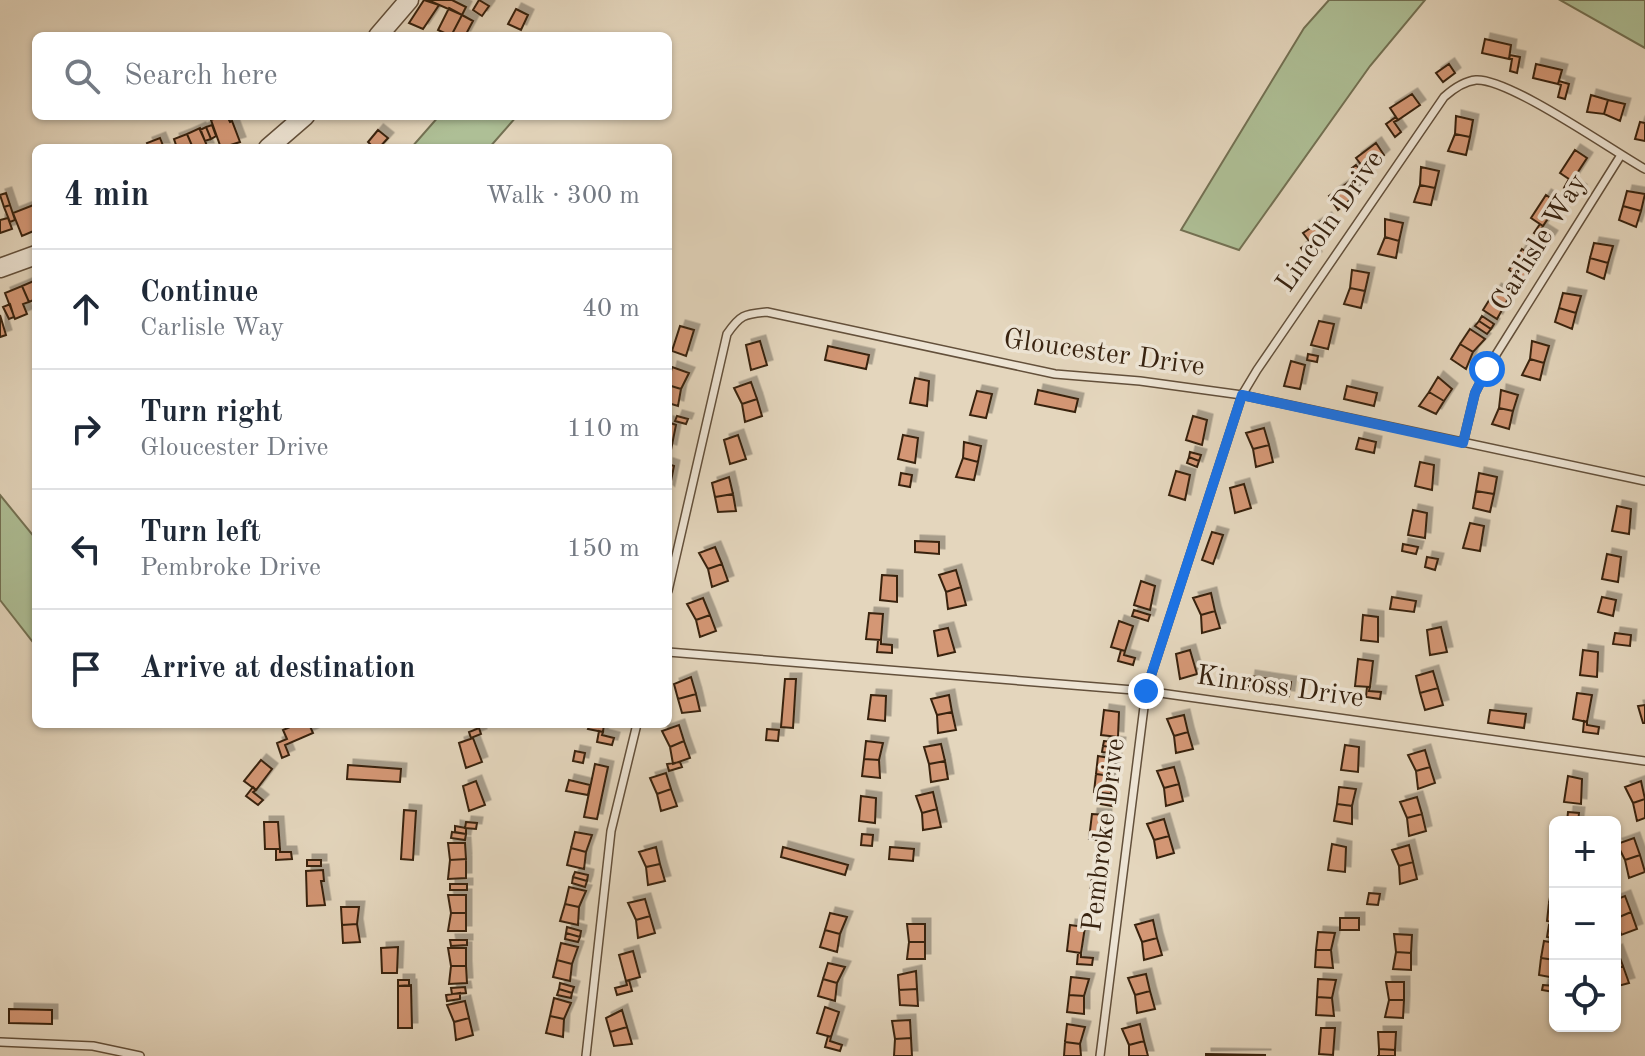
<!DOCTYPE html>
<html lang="en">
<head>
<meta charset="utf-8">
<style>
  body { margin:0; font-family:"Old Standard TT",serif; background:#f2f2f3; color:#1f2937 }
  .controls { position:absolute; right:24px; bottom:24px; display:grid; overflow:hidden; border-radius:12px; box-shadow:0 2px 6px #0004 }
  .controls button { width:72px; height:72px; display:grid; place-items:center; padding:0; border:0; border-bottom:2px solid #e0e1e3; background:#fff; color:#1f2937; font:40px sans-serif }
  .stop { position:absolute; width:24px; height:24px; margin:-18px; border:6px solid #1a73e8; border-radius:50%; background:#fff }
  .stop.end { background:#1a73e8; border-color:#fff; box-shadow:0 2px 8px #0008 }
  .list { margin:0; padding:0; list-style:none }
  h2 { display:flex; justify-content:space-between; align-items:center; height:104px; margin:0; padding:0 32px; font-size:34px }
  h2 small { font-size:26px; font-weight:400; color:#747a83 }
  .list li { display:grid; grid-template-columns:52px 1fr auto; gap:24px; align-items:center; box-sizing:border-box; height:120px; padding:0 32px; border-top:2px solid #e0e1e3 }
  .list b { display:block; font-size:30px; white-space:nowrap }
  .list p { margin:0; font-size:26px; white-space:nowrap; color:#747a83 }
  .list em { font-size:26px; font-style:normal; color:#747a83 }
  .icon { flex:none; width:44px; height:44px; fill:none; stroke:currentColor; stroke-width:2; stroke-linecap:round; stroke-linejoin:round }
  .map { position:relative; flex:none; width:1645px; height:1056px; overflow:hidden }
  .search { position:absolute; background:#fff; box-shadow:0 2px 6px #0004; left:32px; top:32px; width:640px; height:88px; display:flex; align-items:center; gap:20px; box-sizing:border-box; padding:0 28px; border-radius:12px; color:#747a83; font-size:30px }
  .panel { position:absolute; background:#fff; box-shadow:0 2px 6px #0004; left:32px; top:144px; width:640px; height:584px; border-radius:12px }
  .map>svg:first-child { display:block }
</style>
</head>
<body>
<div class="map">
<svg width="1645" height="1056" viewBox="0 0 1645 1056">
  <defs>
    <filter id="shadow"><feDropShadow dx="5.5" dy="-5.5" stdDeviation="0" flood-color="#0004"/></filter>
  </defs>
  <rect width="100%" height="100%" fill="#e4d6bd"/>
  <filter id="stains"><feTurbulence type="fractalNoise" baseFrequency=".0025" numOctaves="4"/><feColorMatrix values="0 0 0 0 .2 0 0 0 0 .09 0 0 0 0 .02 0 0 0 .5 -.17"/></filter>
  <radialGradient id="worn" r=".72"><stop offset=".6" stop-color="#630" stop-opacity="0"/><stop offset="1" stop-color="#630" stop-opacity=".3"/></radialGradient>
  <path fill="#aebf96" stroke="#737153" stroke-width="2" d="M1329,0H1425L1370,66L1239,250L1181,230L1304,28Z
    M1560,0H1645V48Z
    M439,116H517L489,148H411Z
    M0,495L36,539V646L0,600Z"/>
  <path fill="#d49774" stroke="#382310" stroke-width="2" filter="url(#shadow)" d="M424,0L439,5L423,29L409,23Z
    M428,0H452L466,7L462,15Z
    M479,0L489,6L482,16L473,10Z
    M449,8L462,15L451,36L438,30Z
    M516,9L528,15L521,30L508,24Z
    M462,15L473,21L465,36H451Z
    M1485,39L1511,45L1509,59L1482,53Z
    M1510,55L1520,57L1517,73L1510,71L1512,59H1509Z
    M1449,64L1455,73L1443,82L1436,73Z
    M1536,64L1562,70L1558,84L1533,78Z
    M1559,81L1569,84L1565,99L1558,97L1561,85L1558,84Z
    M1412,94L1420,105L1398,120L1390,108Z
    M1591,95L1608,100L1604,114L1587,112Z
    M1608,100L1625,104L1620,121L1604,114Z
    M221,116H227L230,122L232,121L240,142L221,148L211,120Z
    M1456,116L1473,120L1470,137L1455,134Z
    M1396,117L1398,120L1394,122L1401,132L1395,137L1386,124Z
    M1640,122L1645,123V141L1635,139Z
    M212,125L216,136L211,139L206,127Z
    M206,127L211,139L205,141L200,130Z
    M200,128L205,141L208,148H193L187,134Z
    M378,130L388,138L379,148H374L368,142Z
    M187,134L193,148H177L174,139Z
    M1455,134L1470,137L1466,155L1448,151Z
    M160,138L164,148H149L147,143Z
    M1376,143L1384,155L1366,171L1356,158Z
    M1575,150L1587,158L1572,181L1560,173Z
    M1356,165L1363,174L1358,177L1352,168Z
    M1421,167L1439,171L1435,188L1420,185Z
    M1569,179L1572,181L1571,184L1581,190L1577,196L1564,188Z
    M1349,182L1357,194L1338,210L1329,196Z
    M1420,185L1435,188L1431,205L1414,202Z
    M1627,191L1645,194L1641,211L1623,206Z
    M6,193L10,205L4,207L0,195Z
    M1546,195L1558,203L1543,226L1531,218Z
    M36,204V230L22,236L13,213Z
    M10,205L15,220L10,222L4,207Z
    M1623,206L1641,211L1636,227L1619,220Z
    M8,218L12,229L0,233V220Z
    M1326,218L1334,230L1312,245L1303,233Z
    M1385,219L1403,223L1399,241L1385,237Z
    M1540,224L1543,226L1541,229L1552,236L1548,242L1534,233Z
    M1385,237L1399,241L1396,258L1378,254Z
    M1310,242L1312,245L1309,247L1316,257L1310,261L1301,248Z
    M1594,243L1613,246L1608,263L1590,258Z
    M1522,249L1534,257L1523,280L1509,270Z
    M1590,258L1608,263L1604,279L1587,272Z
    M1352,270L1369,273L1365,291L1350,288Z
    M36,280V299L29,302L22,286Z
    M22,286L29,302L23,304L27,314L15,319L5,293Z
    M1350,288L1365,291L1361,308L1344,304Z
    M1496,289L1509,297L1497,319L1483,310Z
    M1563,293L1581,296L1576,313L1559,308Z
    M10,304L14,317L9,319L3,307Z
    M1559,308L1576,313L1572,329L1555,322Z
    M0,315L6,335L0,337Z
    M1482,316L1494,324L1491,329L1479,321Z
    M1319,321L1334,324L1328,349L1311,345Z
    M1479,321L1491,329L1487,334L1475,326Z
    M680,326L694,330L686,356L672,351Z
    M1470,329L1485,339L1473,352L1460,344Z
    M760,341L767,365L751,370L746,345Z
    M1532,341L1549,346L1544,363L1530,359Z
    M1460,344L1473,352L1466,369L1451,359Z
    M828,346L869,355L866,369L825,360Z
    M1308,354L1318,356L1317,362L1307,360Z
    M1530,359L1544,363L1540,380L1522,375Z
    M1291,361L1305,365L1300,389L1284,386Z
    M672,367L689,373L681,389L668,385Z
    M1438,377L1452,389L1444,401L1429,392Z
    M915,378L929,381L927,406L910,403Z
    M751,382L757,399L742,404L734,388Z
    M668,385L681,389L678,406L668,403Z
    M1347,386L1377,393L1374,406L1344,399Z
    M1038,390L1078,399L1075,412L1035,404Z
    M1501,390L1518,395L1513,411L1499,408Z
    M977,391L992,394L986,418L970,415Z
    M1429,392L1444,401L1436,414L1419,406Z
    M757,399L762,416L745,422L742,404Z
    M1499,408L1513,411L1509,429L1492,424Z
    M677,416L688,419L686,424L675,421Z
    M1193,416L1207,420L1202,445L1186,440Z
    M668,422L676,425L671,450L668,449Z
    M1264,428L1269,445L1253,449L1246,433Z
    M738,435L746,459L730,464L724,440Z
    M903,435L918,438L915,463L898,459Z
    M1359,438L1376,442L1374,453L1356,449Z
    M964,442L981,446L978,462L963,458Z
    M1269,445L1273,462L1256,467L1253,449Z
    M1190,452L1201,455L1199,461L1189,457Z
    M1189,457L1199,461L1197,467L1187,463Z
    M963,458L978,462L974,480L956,477Z
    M1420,462L1434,465L1432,490L1415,486Z
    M668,464L674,466L669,491L668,490Z
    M1176,471L1190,475L1185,500L1169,495Z
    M901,473L912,475L910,487L899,485Z
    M1479,473L1497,477L1494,494L1476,491Z
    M729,477L733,494L715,497L712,483Z
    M1244,484L1251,508L1235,513L1230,488Z
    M1476,491L1494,494L1490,512L1473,508Z
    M733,494L736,511L718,512L715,497Z
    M1617,506L1631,509L1629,534L1612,531Z
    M1413,510L1427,513L1425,538L1408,535Z
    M1470,523L1484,526L1480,551L1463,548Z
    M1212,532L1223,535L1213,564L1202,560Z
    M915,541L939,542V554L915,552Z
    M1403,544L1418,547L1416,554L1402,551Z
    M715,547L722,564L708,569L699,553Z
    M1607,554L1621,557L1618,582L1602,579Z
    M1427,557L1438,559L1435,570L1425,567Z
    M722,564L728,581L712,587L708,569Z
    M956,570L961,587L946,592L939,575Z
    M882,575L897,576V602L880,600Z
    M1141,581L1155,586L1150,610L1134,605Z
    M961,587L966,605L948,609L946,592Z
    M1211,593L1215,611L1201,615L1193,598Z
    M1392,597L1416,601L1414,612L1390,609Z
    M1602,597L1616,600L1613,616L1598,612Z
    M703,598L710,615L696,620L687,604Z
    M1134,610L1150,615L1148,621L1132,616Z
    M1215,611L1220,628L1202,633L1201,615Z
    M869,613L883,614L881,640L866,639Z
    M710,615L716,631L700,637L696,620Z
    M1363,615L1378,617V642L1361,640Z
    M1119,621L1133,626L1125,651L1111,647Z
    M1441,627L1447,652L1430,655L1427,630Z
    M948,628L955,652L938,656L934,631Z
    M1615,633L1631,635L1630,646L1613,644Z
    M878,640H881V644L892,645V653L877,652Z
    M1121,650L1125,651L1124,655L1135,658L1133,665L1118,661Z
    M1190,650L1197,674L1180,679L1176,654Z
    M1583,650L1598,652L1597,677L1580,675Z
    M1358,659L1373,661L1370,687L1355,686Z
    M1433,671L1438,688L1420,693L1416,676Z
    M1250,676L1291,682L1289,696L1248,690Z
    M691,677L696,694L678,699L674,684Z
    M785,679H796L793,728L781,727Z
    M1367,687H1370L1369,691L1381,692L1380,699L1366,697Z
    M1438,688L1443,705L1425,710L1420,693Z
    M1577,693L1592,695L1587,722L1573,719Z
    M696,694L700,711L682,713L678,699Z
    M871,695L886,696L885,721L868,719Z
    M949,695L952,712L937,715L931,699Z
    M1645,705V723H1643L1638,706Z
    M1104,710L1119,712L1118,737L1101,735Z
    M1490,710L1526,714L1524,728L1488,723Z
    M952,712L956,730L938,733L937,715Z
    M1184,715L1188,732L1174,736L1167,719Z
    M1584,721L1587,722V725L1599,727L1598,734L1583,732Z
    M297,724H309L313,733L285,745L289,755L282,758L277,743L287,739L283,730Z
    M590,724H604L603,732L588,729Z
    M679,725L684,741L670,747L662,731Z
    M479,728L481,734L471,738L469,732Z
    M767,729L779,730L778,741L766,740Z
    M599,731L603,732L602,735L614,738L612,745L597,742Z
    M1188,732L1193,749L1176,753L1174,736Z
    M473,738L482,762L466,768L459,743Z
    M684,741L690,758L673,764L670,747Z
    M866,741L883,743L879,760L864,759Z
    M1104,741L1120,743L1119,748L1103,746Z
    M941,744L945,761L929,764L924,747Z
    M1345,745L1359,747L1358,772L1341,770Z
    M1103,746L1119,748V754L1102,752Z
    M1425,750L1430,767L1416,771L1408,755Z
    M575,751L585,753L583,763L573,761Z
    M1098,756L1116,759L1111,776L1096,774Z
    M864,759L879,760L880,778L862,776Z
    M261,760L272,769L256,790L244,781Z
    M945,761L948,779L931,782L929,764Z
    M680,762L682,767L669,771L667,764Z
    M595,764L608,767L597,819L584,817Z
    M348,765L401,769L400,782L347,779Z
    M1174,767L1179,784L1164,788L1157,771Z
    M1430,767L1435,783L1418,789L1416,771Z
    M666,773L671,789L657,794L650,778Z
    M1096,774L1111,776V794L1094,792Z
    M1568,776L1582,779L1581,804L1564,802Z
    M569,780L590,785L588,795L566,791Z
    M476,781L485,805L469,811L463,786Z
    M1641,781L1645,799L1633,803L1625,787Z
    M1179,784L1183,801L1166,806L1164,788Z
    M253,787L256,790L253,792L263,800L258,805L246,796Z
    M1339,787L1356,789L1352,806L1337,804Z
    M671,789L677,806L661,811L657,794Z
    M933,792L937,809L922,813L916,796Z
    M861,796L876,798L875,823L859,821Z
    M1096,797L1113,800L1112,806L1095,803Z
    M1417,797L1422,814L1407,818L1400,802Z
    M1645,799V818L1637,821L1633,803Z
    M1337,804L1352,806V824L1334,821Z
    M937,809L941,827L923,830L922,813Z
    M404,810L416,811L413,860L401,859Z
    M1568,812L1579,813L1578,822H1567Z
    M1092,814L1106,815L1105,841L1089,839Z
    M1422,814L1426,831L1409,836L1407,818Z
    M1164,819L1169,836L1154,840L1147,824Z
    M264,822H278L280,849H265Z
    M466,822L477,823L476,829L465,828Z
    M455,826L466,828V834L455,832Z
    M452,832L466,834L465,840L451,838Z
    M575,832L592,835L586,852L571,848Z
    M862,834L873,835L872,846L861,845Z
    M1169,836L1174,853L1157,858L1154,840Z
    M1634,838L1640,855L1625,860L1617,844Z
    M448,843H465L466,859L450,860Z
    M1332,844L1346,847L1345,872L1328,870Z
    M1409,845L1413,862L1399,866L1392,850Z
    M656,847L660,864L646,867L639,852Z
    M783,847L848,865L845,875L781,857Z
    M890,847L914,849L913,861L889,859Z
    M571,848L586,852L584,869L567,865Z
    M276,849H280V852H291L292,859L276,860Z
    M1640,855L1645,872L1629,878L1625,860Z
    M466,859V878L448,879L450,860Z
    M307,860H321V866H307Z
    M1413,862L1417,879L1400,884L1399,866Z
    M660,864L665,881L648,885L646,867Z
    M1093,868L1104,869L1101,893L1090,892Z
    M323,870L324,881H321L325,905L307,906L306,871Z
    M575,872L588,875L587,881L573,877Z
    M573,877L587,881L585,887L572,883Z
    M450,884H467V890H450Z
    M1552,886H1555V904L1549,903Z
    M569,887L586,891L579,907L565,904Z
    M1369,893L1380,894L1378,905L1367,904Z
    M448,895H466V913H451Z
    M1625,896L1631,912L1617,918L1615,900Z
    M645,899L650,916L636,920L628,903Z
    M1549,903L1555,904V922L1547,921Z
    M565,904L579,907L578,925L560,921Z
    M341,907H359L357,924L342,925Z
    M1631,912L1637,929L1621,935L1617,918Z
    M451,913H466V931H448Z
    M830,913L847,917L840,934L825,930Z
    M650,916L655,933L638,938L636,920Z
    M1340,918H1359V930H1340Z
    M1153,920L1157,938L1142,942L1135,925Z
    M357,924L360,942L343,943L342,925Z
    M907,924H925V942H909Z
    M1070,925L1085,927L1081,953L1067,951Z
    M1549,925L1555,926V938L1547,937Z
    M567,927L581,931L580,937L566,933Z
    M825,930L840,934L837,952L820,947Z
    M1318,932L1335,933L1331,950H1316Z
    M566,933L580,937L578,942L565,939Z
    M1394,934L1412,935L1411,953L1396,952Z
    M1157,938L1162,955L1144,960L1142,942Z
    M450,940H467V945L451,946Z
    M1544,941L1555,943V960L1541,958Z
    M909,942H925V959H907Z
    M561,943L578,947L572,964L557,960Z
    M398,947L397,973H382L381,948Z
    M448,948H466V966H451Z
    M1316,950H1331L1333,968L1315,967Z
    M1617,950L1623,966L1615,969V951Z
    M633,951L640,977L626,981L619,955Z
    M1396,952L1411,953V970L1393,969Z
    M1078,953H1081V957L1093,958L1092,965L1077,964Z
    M1541,958L1555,960V978L1539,975Z
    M557,960L572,964L570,981L553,977Z
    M828,963L845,967L837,983L823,979Z
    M451,966H466L467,983L449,984Z
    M1623,966L1629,983L1618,986L1615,985V969Z
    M916,971L917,989L899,990L898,975Z
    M1146,974L1150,991L1135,995L1128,978Z
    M1071,977L1089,979L1084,996L1069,995Z
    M823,979L837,983L835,1001L818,996Z
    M1318,979L1336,980L1332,998L1317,997Z
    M398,980H409V986H398Z
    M629,980L632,991L617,995L615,988L627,985L626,981Z
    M1386,982H1404V1000H1389Z
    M560,983L574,987L572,993L559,989Z
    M411,985L412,1028H398V986Z
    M1543,985L1555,986L1554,992L1542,990Z
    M465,987L466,993L452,994L451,988Z
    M559,989L572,993L571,998L557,995Z
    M917,989L918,1006L900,1005L899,990Z
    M1150,991L1155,1009L1137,1013L1135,995Z
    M460,993V999L447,1001L446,995Z
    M1069,995L1084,996V1014L1067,1012Z
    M1317,997L1332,998L1334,1016L1316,1015Z
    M554,998L571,1003L564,1019L550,1016Z
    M1389,1000H1404L1403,1018L1385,1017Z
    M465,1001L469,1018L454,1022L447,1005Z
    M825,1007L839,1012L831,1037L817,1033Z
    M9,1009L52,1010V1024L9,1023Z
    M622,1010L627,1027L610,1032L606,1018Z
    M550,1016L564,1019L563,1037L546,1033Z
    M469,1018L473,1035L456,1040L454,1022Z
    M910,1020L911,1038L895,1039L892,1021Z
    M1067,1024L1085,1027L1080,1044L1065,1042Z
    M1140,1024L1144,1041L1129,1045L1122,1029Z
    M627,1027L632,1044L614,1046L610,1032Z
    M1321,1028H1335L1333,1055L1319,1054Z
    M1378,1032H1396L1395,1050L1379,1049Z
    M828,1036L831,1037L830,1041L842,1045L840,1051L825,1047Z
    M911,1038L912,1056H894L895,1039Z
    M1144,1041L1148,1056H1129V1045Z
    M1065,1042L1080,1044L1081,1056H1064Z
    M1379,1049L1395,1050V1056H1377H1379Z
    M1206,1054L1266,1055L1206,1056Z"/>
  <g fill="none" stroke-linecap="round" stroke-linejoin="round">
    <g stroke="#63503b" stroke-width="10">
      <path id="service" d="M1463,443L1475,393L1487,369L1621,155
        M668,591L727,334C740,315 744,314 767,312L1055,374L1140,381L1242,395L1645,481
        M668,652L1146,691L1645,761
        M0,1042L93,1046L140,1056
        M586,1056L611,831L637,724
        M1100,1056L1146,691L1242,395L1257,370L1444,97C1453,89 1465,81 1476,80C1509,78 1611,150 1645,169"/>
    </g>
    <g stroke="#63503b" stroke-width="21">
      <path id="tertiary" d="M378,36L409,0
        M268,148L305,116
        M0,268L36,255"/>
    </g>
    <use href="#service" stroke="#ede4d4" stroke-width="7"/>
    <use href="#tertiary" stroke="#ede4d4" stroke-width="18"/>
  </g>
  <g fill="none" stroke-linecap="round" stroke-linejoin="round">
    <path stroke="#1a73e8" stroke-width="10" d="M1146,691L1242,395L1463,443L1475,393L1487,369"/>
  </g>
  <g text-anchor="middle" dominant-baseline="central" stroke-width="7" stroke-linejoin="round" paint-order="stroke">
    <g font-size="28" fill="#382310" stroke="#ede4d4">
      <text transform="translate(1331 222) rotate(-55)">Lincoln Drive</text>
      <text transform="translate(1540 243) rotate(-58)">Carlisle Way</text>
      <text transform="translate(1104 354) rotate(8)">Gloucester Drive</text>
      <text transform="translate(1280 688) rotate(8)">Kinross Drive</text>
      <text transform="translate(1105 835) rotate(-83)">Pembroke Drive</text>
    </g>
  </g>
  <rect width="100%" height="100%" filter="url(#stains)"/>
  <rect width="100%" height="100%" fill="url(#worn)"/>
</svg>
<div class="controls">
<button>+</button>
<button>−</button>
<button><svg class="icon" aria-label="locate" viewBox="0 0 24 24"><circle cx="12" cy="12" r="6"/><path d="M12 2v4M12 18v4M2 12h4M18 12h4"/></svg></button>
</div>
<div class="stop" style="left:1487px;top:369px"></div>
<div class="stop end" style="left:1146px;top:691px"></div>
<div class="search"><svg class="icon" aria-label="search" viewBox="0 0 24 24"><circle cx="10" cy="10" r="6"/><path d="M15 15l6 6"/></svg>Search here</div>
<section class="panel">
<h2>4 min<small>Walk · 300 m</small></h2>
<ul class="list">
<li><svg class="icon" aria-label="ahead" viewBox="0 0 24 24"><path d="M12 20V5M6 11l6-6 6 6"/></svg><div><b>Continue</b><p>Carlisle Way</p></div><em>40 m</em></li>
<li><svg class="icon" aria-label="right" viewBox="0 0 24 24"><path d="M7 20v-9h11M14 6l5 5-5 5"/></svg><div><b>Turn right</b><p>Gloucester Drive</p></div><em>110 m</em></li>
<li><svg class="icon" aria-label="left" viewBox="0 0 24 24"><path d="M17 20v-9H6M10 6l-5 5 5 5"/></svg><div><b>Turn left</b><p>Pembroke Drive</p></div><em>150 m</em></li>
<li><svg class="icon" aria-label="arrive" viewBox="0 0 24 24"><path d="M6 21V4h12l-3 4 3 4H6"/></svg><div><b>Arrive at destination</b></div></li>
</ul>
</section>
</div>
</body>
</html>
